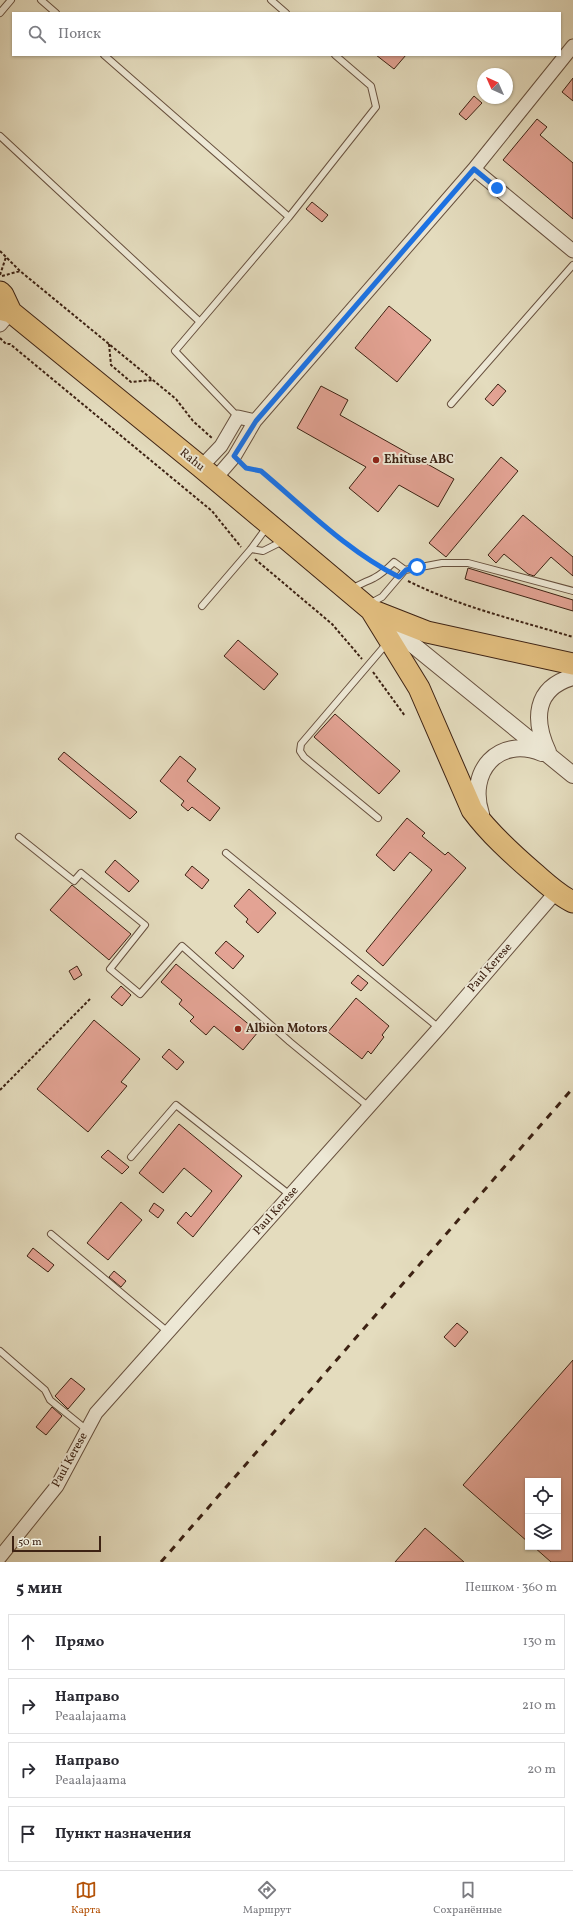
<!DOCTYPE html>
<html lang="ru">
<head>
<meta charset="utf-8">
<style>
  body { margin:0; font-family:Vollkorn,serif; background:#f2f2f3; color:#2b2b33 }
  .controls { position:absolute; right:12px; bottom:12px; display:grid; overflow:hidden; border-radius:0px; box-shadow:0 1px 3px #0004 }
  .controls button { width:36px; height:36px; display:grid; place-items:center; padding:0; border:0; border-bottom:1px solid #e1e1e2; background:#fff; color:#2b2b33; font:20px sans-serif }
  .compass { position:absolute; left:477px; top:68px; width:36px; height:36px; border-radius:50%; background:#fff; box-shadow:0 1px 3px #0004; rotate:315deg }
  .scale { position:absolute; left:12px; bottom:10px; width:89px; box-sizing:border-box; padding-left:4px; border:2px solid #3d2213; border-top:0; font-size:11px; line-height:14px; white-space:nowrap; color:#3d2213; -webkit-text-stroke:3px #ede8d5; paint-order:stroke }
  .stop { position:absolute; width:12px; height:12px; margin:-9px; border:3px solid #1a73e8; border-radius:50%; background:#fff }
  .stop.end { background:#1a73e8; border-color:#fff; box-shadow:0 1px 4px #0008 }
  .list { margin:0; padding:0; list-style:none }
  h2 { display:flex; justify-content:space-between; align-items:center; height:52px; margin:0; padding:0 16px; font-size:17px }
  h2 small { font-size:13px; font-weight:400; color:#7c7c81 }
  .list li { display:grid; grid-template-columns:26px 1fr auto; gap:12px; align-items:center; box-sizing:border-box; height:56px; margin:0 8px 8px; padding:0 8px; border:1px solid #e1e1e2; border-radius:0px }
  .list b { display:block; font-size:15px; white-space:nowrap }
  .list p { margin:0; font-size:13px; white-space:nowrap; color:#7c7c81 }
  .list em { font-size:13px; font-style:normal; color:#7c7c81 }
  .icon { flex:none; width:22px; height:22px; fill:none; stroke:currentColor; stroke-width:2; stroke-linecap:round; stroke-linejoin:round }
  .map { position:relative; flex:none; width:573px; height:1562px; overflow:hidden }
  .search { position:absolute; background:#fff; box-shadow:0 1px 3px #0004; left:12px; right:12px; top:12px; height:44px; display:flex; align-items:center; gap:10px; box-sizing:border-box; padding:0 14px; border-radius:0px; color:#7c7c81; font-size:15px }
  .sheet { height:308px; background:#fff }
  nav { display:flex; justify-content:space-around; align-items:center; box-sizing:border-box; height:56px; border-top:1px solid #e1e1e2; background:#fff; font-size:11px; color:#7c7c81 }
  nav a { display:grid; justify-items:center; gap:2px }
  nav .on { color:#b45309 }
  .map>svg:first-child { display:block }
</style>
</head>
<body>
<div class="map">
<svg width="573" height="1562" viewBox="0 0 573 1562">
  <rect width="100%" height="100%" fill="#e4dcbe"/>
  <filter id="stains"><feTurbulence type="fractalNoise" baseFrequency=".005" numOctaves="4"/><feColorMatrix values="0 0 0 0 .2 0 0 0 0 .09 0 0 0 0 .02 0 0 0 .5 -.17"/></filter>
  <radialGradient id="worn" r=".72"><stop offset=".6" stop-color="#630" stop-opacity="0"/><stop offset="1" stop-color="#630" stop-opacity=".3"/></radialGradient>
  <path fill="#e3a394" stroke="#3d2213" d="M376,55H406L394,69Z
    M573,78V101L562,92Z
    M474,96L482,103L466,120L459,114Z
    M537,119L547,127L540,135L573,163V219L503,160Z
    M312,202L328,215L322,222L306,209Z
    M389,306L431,340L397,382L355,348Z
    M498,384L506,391L493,406L485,399Z
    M321,386L348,400L340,415L454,479L438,507L399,485L378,512L349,488L366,467L297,428Z
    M501,457L518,471L446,557L429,543Z
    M523,515L573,557V576L551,557L534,576L528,574L504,554L496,563L488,555Z
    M468,568L573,600V611L465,579Z
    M238,640L278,674L264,690L224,656Z
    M335,714L400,771L379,794L314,737Z
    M64,752L137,812L130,819L58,759Z
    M180,756L196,769L187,781L220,808L210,821L192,807L188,811L181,805L184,801L160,781Z
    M407,818L425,833L422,836L445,855L448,852L466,868L383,966L366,951L432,870L410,852L394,871L376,855Z
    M115,860L139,881L129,892L105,872Z
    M192,866L209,880L202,889L185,875Z
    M72,885L131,934L109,960L50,910Z
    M249,889L276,913L258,933L246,922L248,919L234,906Z
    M226,941L244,956L233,969L215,953Z
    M176,964L258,1032L243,1050L214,1026L206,1035L190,1021L194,1017L179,1004L182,1000L161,982Z
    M77,966L82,975L74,980L69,971Z
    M358,975L368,983L361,991L351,983Z
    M121,986L131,995L122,1006L111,997Z
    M356,998L389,1026L382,1035L384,1037L371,1054L368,1051L362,1059L328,1032Z
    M94,1020L140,1059L121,1082L127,1086L88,1132L37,1089Z
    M169,1049L184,1062L177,1070L162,1057Z
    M179,1124L242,1176L193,1237L177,1223L186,1212L191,1217L212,1191L184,1168L163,1193L139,1173Z
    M108,1150L129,1167L122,1174L101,1157Z
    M121,1202L142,1220L108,1260L87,1243Z
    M154,1203L164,1210L158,1218L149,1211Z
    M33,1248L54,1265L48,1272L27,1256Z
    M114,1271L126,1281L121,1287L109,1277Z
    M457,1323L468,1332L455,1347L444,1337Z
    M573,1360V1562H551L534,1547H558V1481H528V1542L463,1485Z
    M71,1378L85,1389L68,1409L55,1396Z
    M52,1407L62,1416L46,1435L36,1427Z
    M425,1528L464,1562H395Z"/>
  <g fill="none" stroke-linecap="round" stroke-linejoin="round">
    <g stroke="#67503e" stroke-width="8">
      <path id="service" d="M41,0L56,13
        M271,0L286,13
        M0,13L11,0
        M104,55L289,217
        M0,136L199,321
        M451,404L573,265
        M238,417L175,351L289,217L376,107L371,86L335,55
        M251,549L263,551L283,541
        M352,590C361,582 365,583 374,578C382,574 388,568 394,562L405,570
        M369,604L382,597L405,570L442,563H468L573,591
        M202,606L251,549L267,527
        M378,818L304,757L300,751L301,744L388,642
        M19,837L74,881L81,873L145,925L110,969L140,994L182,946L290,1042L369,1107
        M226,853L439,1028
        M131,1157L176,1105L290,1195
        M51,1234L168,1332
        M0,1351L45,1390L50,1400L87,1430"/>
    </g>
    <g stroke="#67503e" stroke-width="15">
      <path id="minor" d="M474,169L573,46
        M0,325L11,312
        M201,467L221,446L238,417L255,421
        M215,479L234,457L255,421L474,169L573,251
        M0,1557L57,1486L96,1413L439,1028L556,892"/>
    </g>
    <g stroke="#67503e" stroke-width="18">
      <path id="tertiary" d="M380,618L573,775
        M548,752C533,720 534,688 573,677
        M481,814C467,772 498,735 542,753"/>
    </g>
    <g stroke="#3d2213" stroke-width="23">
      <path id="trunk" d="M0,292L3,295L11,312
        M0,309L11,312L201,467L371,610L419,688L472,810C490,834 511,853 533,872C546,883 558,895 573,902
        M371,610L427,632L573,664"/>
    </g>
    <path stroke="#3d2213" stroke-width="2" stroke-dasharray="3 2" stroke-linecap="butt" d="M0,251L20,271L176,399L193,421L212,438
      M0,275L6,257
      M2,276L20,271
      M0,338L6,344H10L212,511L241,547
      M109,344L111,365L131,382L153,380
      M243,464L246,468L261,471L353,549L379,566
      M255,559L332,624L362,659
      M408,581C460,607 517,620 573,637
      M373,672L405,716
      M0,1090L90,999"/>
    <use href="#service" stroke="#ede8d5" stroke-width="6"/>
    <use href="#minor" stroke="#ede8d5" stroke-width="13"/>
    <use href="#tertiary" stroke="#ede8d5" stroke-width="16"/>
    <use href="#trunk" stroke="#e2be7f" stroke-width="21"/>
    <path stroke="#3d2213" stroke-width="3" stroke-dasharray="7 7" stroke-linecap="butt" d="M161,1562L573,1088"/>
  </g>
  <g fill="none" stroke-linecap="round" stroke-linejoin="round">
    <path stroke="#1a73e8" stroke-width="5" d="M417,567L406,570L399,577C347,551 305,508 261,471L246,468L234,456L256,421L474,169L497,188"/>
  </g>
  <g fill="#8f2418" stroke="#ede8d5" stroke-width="1.5">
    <circle cx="376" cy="460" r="4"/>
    <circle cx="238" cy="1029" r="4"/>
  </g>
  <g text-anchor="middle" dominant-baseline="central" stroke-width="4" stroke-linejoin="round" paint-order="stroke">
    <g font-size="12" fill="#3d2213" stroke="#ede8d5">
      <text transform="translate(192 460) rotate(39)">Rahu</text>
      <text transform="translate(490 968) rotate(-49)">Paul Kerese</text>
      <text transform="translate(276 1211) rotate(-48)">Paul Kerese</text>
      <text transform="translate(70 1460) rotate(-61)">Paul Kerese</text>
    </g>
    <g font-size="12" font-weight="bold" fill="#3d2213" stroke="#ede8d5" text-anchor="start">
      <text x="384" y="460">Ehituse ABC</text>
      <text x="246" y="1029">Albion Motors</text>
    </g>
  </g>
  <rect width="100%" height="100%" filter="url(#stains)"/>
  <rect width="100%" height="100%" fill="url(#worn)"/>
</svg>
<div class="controls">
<button><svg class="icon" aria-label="locate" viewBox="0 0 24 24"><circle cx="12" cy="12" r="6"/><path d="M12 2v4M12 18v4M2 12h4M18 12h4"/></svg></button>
<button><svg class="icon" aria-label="layers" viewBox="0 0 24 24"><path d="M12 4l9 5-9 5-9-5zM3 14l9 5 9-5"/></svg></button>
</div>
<svg class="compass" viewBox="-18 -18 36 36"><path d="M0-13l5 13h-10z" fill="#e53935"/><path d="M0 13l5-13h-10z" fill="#7c7c81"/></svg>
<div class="scale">50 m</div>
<div class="stop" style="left:417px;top:567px"></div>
<div class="stop end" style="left:497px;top:188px"></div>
<div class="search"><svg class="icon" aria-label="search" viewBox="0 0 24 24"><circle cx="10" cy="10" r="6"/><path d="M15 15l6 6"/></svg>Поиск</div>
</div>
<section class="sheet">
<h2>5 мин<small>Пешком · 360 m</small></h2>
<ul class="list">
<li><svg class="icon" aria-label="ahead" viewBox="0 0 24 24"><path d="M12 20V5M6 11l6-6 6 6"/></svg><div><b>Прямо</b></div><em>130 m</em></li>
<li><svg class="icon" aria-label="right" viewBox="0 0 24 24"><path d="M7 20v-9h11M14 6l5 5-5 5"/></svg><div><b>Направо</b><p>Peaalajaama</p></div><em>210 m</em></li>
<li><svg class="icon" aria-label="right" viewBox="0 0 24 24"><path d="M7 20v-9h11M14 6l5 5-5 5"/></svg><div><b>Направо</b><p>Peaalajaama</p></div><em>20 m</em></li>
<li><svg class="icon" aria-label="arrive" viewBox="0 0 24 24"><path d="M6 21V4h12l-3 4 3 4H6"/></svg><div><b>Пункт назначения</b></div></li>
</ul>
</section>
<nav>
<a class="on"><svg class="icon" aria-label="map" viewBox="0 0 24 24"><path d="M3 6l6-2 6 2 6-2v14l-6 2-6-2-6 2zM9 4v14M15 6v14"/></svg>Карта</a>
<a><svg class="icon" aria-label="directions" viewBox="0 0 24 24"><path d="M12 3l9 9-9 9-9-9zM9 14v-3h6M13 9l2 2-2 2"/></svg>Маршрут</a>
<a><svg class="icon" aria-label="saved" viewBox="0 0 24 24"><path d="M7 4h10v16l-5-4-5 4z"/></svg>Сохранённые</a>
</nav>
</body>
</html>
